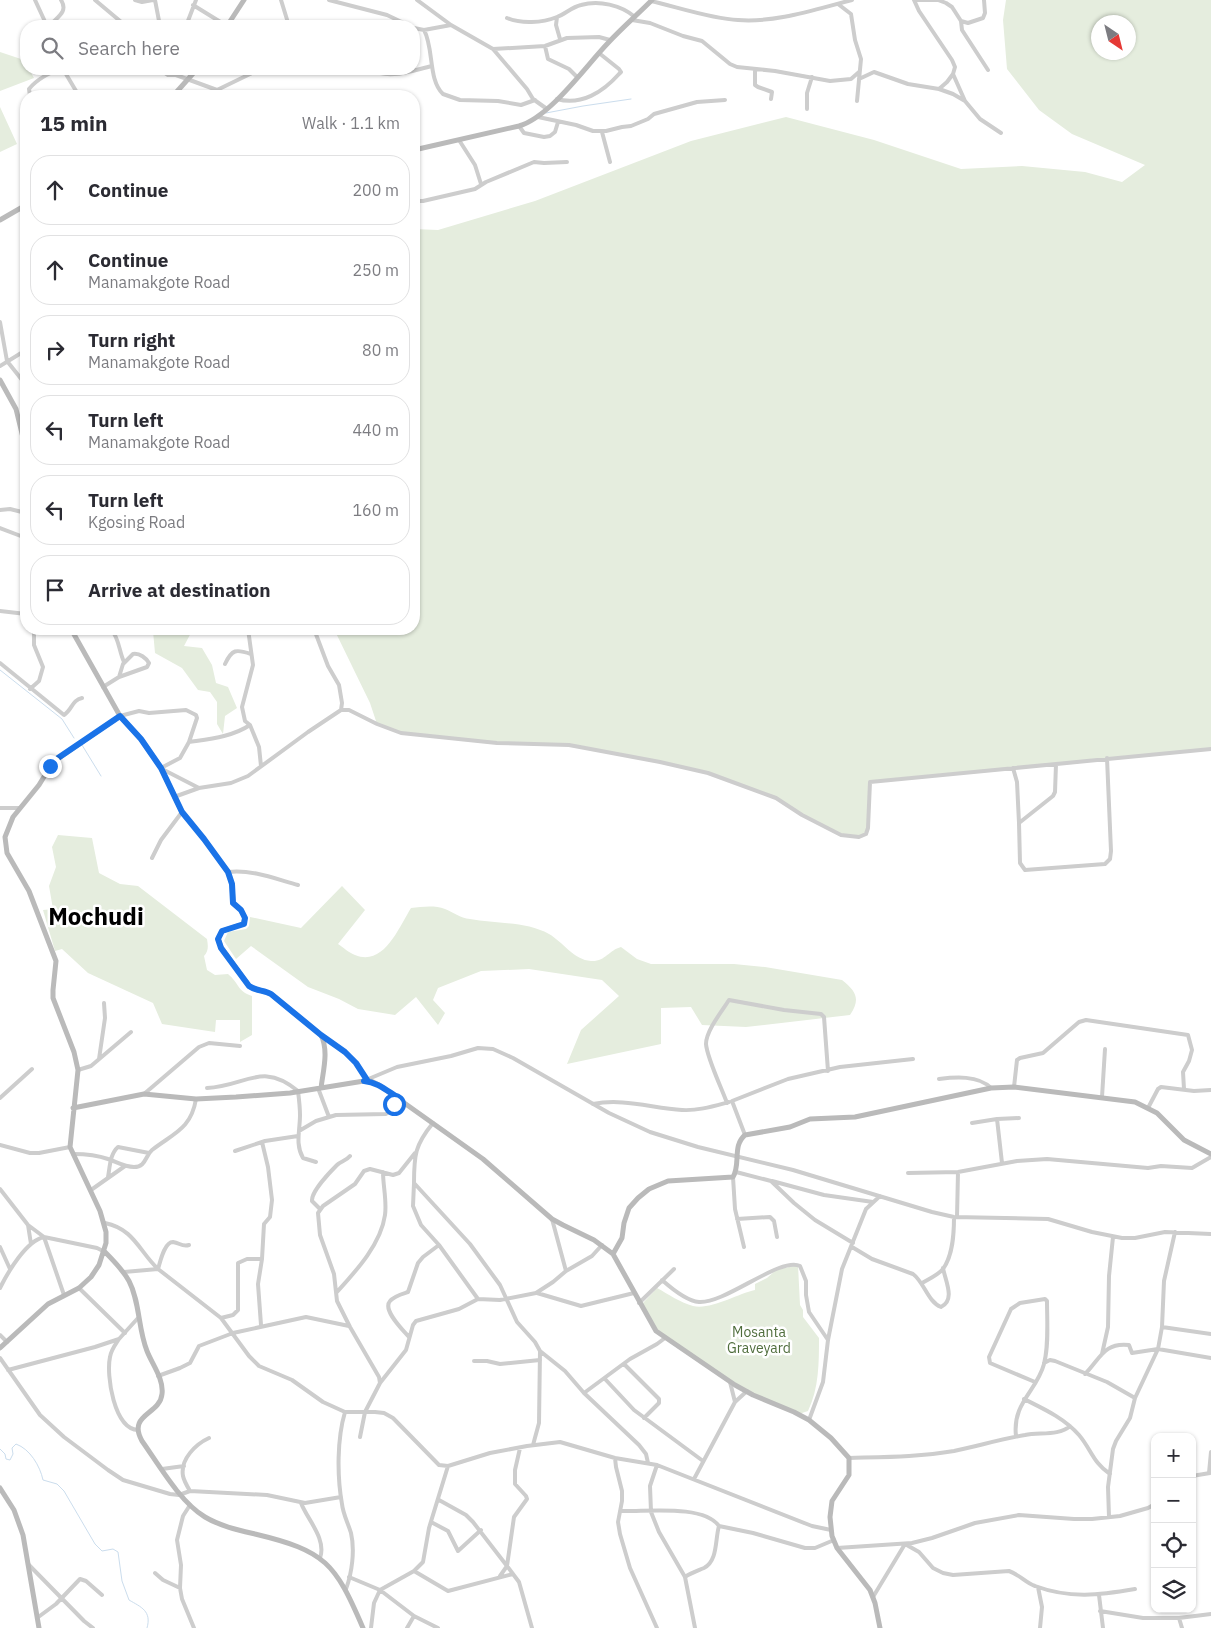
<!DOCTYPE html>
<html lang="en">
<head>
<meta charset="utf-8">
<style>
  body { margin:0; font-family:"IBM Plex Sans",sans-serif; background:#f7f7f7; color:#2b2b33 }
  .controls { position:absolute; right:15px; bottom:15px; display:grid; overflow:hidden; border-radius:10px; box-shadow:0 1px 4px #0004 }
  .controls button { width:45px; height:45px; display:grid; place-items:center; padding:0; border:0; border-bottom:1px solid #e1e1e2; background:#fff; color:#2b2b33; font:25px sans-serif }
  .compass { position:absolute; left:1091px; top:15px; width:45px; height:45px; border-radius:50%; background:#fff; box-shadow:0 1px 4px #0004; rotate:145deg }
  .stop { position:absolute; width:15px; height:15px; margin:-11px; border:4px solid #1a73e8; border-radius:50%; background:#fff }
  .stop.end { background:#1a73e8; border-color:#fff; box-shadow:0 1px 5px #0008 }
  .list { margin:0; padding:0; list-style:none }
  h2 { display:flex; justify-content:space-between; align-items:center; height:65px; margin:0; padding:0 20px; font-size:21px }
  h2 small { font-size:16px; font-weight:400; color:#7c7c81 }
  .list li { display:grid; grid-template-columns:32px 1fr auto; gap:15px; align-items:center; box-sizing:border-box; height:70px; margin:0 10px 10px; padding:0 10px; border:1px solid #e1e1e2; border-radius:20px }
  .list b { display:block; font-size:19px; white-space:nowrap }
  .list p { margin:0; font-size:16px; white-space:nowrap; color:#7c7c81 }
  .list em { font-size:16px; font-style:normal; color:#7c7c81 }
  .icon { flex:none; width:28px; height:28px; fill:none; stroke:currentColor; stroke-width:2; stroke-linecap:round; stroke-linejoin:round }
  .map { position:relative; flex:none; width:1211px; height:1628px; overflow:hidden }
  .search { position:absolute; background:#fff; box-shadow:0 1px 4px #0004; left:20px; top:20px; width:400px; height:55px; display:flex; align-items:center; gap:12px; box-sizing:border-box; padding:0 18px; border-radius:20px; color:#7c7c81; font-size:19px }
  .panel { position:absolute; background:#fff; box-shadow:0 1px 4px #0004; left:20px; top:90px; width:400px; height:545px; border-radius:20px }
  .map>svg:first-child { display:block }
</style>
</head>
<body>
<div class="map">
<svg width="1211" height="1628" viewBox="0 0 1211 1628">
  <rect width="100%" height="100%" fill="#fff"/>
  <path fill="#e5edde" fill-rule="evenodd" d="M1006,0H1211V749L870,782L868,828L866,834L859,837L841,835L825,828L782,801L708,773L569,745L497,743L401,733L377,724L370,703L334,629H414V229L438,230L535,201L691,141L786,117L874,140L961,169L1022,166L1085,172L1122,182L1145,165L1072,134L1039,110L1007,69L1003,20ZM1098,22H1128V52H1098Z
    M0,52L24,60L26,69H29L34,78L0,91Z
    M0,107L17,144L0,152Z
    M151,629H193L184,646L202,648L212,665L216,683L228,687L237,708L225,716L223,734L217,724V702L210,692L198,690L182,668L155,653L153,631Z
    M58,835L92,838L99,873L120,884L138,886L207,939C208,945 209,951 204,956L207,970L215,975L228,974C239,983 237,991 252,996V1035L240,1042V1020H216L215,1032L162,1024L153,1003L88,973L62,949L55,951L43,910L53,909L49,886L56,867L52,847Z
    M342,886L365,910L338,944C343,947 349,953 355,955C384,967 399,927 411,908C422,907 434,905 445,909C453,912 460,918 470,919C495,924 526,921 549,934C563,942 574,960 591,961C605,962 609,950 621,947L637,959L651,964H734L765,967L842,980C856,991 861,999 850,1015L746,1027L702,1025L691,1007L661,1008V1044L567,1064L581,1030L619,996L602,980L529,969L481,971L438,988L433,1000L445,1013L438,1025L416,997L395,1015L358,1009L339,999L308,987L251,946L236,959L224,941L228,932L246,929L249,926L250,917L301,928Z
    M798,1265L800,1305L803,1310V1317L819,1338C819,1363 819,1388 808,1411L799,1414L758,1396L738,1385L658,1331L642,1304L657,1288C668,1294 681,1303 693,1306C711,1310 737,1294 755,1290V1284L767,1278L776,1270Z"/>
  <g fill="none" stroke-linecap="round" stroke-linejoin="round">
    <path stroke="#cbdded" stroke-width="1" d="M546,113L583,106L631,99
      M0,670L62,719L74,738
      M82,745L101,776
      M0,1449L5,1454L6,1459L10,1460L13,1454L12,1448L16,1444C30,1449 40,1466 43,1480L57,1484L64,1491L95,1544L102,1551L113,1549L118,1552L122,1581L129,1600C141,1607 152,1611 147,1628"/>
    <path stroke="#cdcdcd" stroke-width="4" d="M35,0L47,26
      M95,0L126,26
      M135,0L142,2L153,0
      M155,0L160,26
      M281,0L289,26
      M329,0L387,15L410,26
      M417,0L451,25L493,49L527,89L533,99L547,109
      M914,0L919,11L952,60L955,67L953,74L965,101L980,119L1001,133
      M915,0H938L946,3L952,7L961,21L962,30L988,70
      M651,1C677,7 712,19 738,20C776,23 816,9 852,0
      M838,4L851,14L855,40L861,59L857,101
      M193,5L227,26
      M557,17L556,25L560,39
      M507,18C521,24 542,23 557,17C565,14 572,7 581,5C599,0 621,5 635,17
      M632,20L650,23L683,36L702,41L730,64L737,67L775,71L830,81L851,79L859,72
      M961,21L968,23L983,18L985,13L984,0
      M51,24C59,16 68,11 61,0
      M51,24L70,26
      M186,26L196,0
      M389,26L397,21
      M414,28L424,30L451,25
      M424,30C434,48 428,80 443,94L460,100L498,101L521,105L535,100
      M545,46L548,59L569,69L577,77
      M493,49L545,46L567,38L599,37L610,40
      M63,69L79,96
      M159,69L168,75H176L217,90L250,74L257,69
      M326,69L334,70L341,69
      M368,69C390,80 410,71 432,66
      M755,70V85L758,87L772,92L771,99
      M859,79L874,72L908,84L939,89L947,82L953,74
      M939,89L953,94L965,101
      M217,90L231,96
      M30,96L29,89C37,79 48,74 59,69
      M557,99C581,106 603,92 619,74L621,72L619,69L599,53
      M807,109V93L812,77
      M538,117L576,125L593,131H606L622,127L631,126L648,119L654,114L697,102L725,100
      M519,126L524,133L544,137L550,136L555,132L558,122
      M602,132L610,162
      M459,140L475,165L481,184
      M414,201H423L475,189L486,182L534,162L544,163L567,162
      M0,322L7,361L26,385
      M0,366L26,350
      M0,510L10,509L26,513
      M0,528L26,538
      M0,611L26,614
      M111,629C119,638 119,651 124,662
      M248,629L253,665L242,707L245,721L250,725L259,747L261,766
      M314,629L328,666L339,685L342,703L341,710
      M73,633H88L96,629
      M0,663L64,715C72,710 72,700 82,698
      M225,664C232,649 236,649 251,654
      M103,687L119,677L147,667L149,663C146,658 140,653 133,654L123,664L119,677
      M30,689L39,681L43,667L34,645V629
      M120,716L139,711L149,713L186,710L196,715L197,718L189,742
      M1056,764L1055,792L1053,796L1019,823L1020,863L1025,870L1105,864L1110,859L1111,851L1107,758
      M161,768L180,758L189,742C209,739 232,737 250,725
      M1013,768L1017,782L1019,823
      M162,769L199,788L231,783L248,776L308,732L341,710H349L377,724L401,733L497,743L569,745L660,762L708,773L776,798L802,815L841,835L859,837L866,834L868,828L870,782L1211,749
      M174,797L199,788
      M0,808H19
      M152,858L161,840L182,812
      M228,872C251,869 276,879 298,885
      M321,1035L353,1059L367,1079
      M99,1059L105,1018L104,1003
      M78,1070L91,1066L131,1032
      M939,1079C955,1077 978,1075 991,1088
      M366,1080L397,1067L451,1056L478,1048L493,1049L513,1058L609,1113L650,1132L698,1147L793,1170L932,1212L954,1217L1048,1219L1092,1232L1122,1238H1135L1165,1232L1211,1234
      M1014,1087L1017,1060L1020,1058L1043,1053L1079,1022L1086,1020L1188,1035L1192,1050L1189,1061L1183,1072L1184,1089
      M207,1088C246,1086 262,1061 298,1091C299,1099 300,1107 300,1115C300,1131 295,1144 303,1158L316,1162
      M318,1088L329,1117
      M144,1094L199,1047L209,1043L240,1046
      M1102,1097L1105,1049
      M0,1098L32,1069
      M727,1103C722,1089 707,1058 706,1044C706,1031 722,1011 729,1000L784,1010L821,1014L824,1017L828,1071
      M593,1104C623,1098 652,1108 682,1110C698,1111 714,1106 729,1102
      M1148,1108L1158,1089L1161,1087L1194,1091L1211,1090
      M997,1119L1002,1163
      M433,1123C415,1145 414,1155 414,1183L470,1244L500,1285L517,1322L535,1342L540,1351L539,1423L533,1445
      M972,1123L997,1119L1019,1118
      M299,1131L316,1121L336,1115L386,1114L391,1110L397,1097
      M745,1135L732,1101L788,1079L840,1067L913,1059
      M0,1145L30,1153H39L70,1147
      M235,1151L265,1141L298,1136
      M73,1154C85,1154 97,1155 108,1159C117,1162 124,1167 134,1167C146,1167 145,1156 152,1150C174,1133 191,1129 196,1099
      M736,1172L771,1181L794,1203L815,1220L853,1243
      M908,1173L958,1172L1017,1161L1047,1159L1148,1168L1161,1166L1192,1168L1211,1157
      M108,1177C110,1166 110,1154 118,1147L149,1153
      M733,1177L735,1209L744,1247
      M772,1181L824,1195L873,1202
      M414,1183L413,1206L421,1225L439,1245L478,1299
      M0,1189L28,1225L44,1237L64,1295
      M91,1190L125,1166
      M320,1209L312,1201C311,1192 330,1172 337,1165C341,1161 346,1161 350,1156
      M957,1217L958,1172
      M552,1219L566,1271
      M737,1219L770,1217L774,1221L777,1237
      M105,1223C134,1229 139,1251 158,1269C160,1263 164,1242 173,1242C180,1243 182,1247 189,1245
      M28,1225L31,1244
      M0,1247L10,1269
      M852,1247L872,1259L913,1274C924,1282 928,1302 941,1307C956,1300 945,1280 943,1268
      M262,1259L264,1224L270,1217L272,1200L268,1167L262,1142
      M124,1272L158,1269L221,1318L249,1356L259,1366L292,1380L323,1402L345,1412H375L384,1413L393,1418L439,1465L448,1466L490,1453L527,1446L560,1442L615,1458L657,1465L812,1526L831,1530
      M662,1280C671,1288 686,1301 699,1302C725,1304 781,1256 800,1266L806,1281V1295L809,1312L828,1340
      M922,1283C929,1279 938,1275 943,1269C953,1255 954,1234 954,1217
      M0,1288C8,1272 26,1241 44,1237L97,1248L105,1252
      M79,1288L125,1333
      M337,1292C356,1271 381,1244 385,1215C387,1201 383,1186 383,1172
      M537,1293L581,1306L634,1293
      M639,1303L674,1269
      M221,1318L233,1315L238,1310V1263L247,1259H262L258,1284L261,1325
      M1162,1327L1211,1334
      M0,1335L7,1342
      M409,1337C403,1330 382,1310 390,1301C394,1296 402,1294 408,1292L418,1263L423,1257L439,1245
      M119,1339C115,1345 111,1350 110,1357C106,1375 114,1429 138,1430
      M540,1351L565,1371L584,1393L639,1445L646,1454L648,1463
      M1102,1354L1108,1327L1109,1276L1113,1237
      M0,1358L40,1415L64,1437L108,1470L123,1480L170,1494L179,1495L190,1491L267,1495L305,1503L341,1497
      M474,1361H487L500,1364L540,1360
      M1044,1363L1050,1360L1055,1361L1107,1382L1135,1398
      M624,1364L659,1399V1403L644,1418
      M8,1370L95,1347L119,1339L138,1318
      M1085,1374C1100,1359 1104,1342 1129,1345L1132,1353L1158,1349L1211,1358
      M158,1376L180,1368L190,1363L199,1346L233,1333L306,1317L349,1326
      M605,1379L634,1410L703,1461
      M380,1383L406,1350L413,1325L416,1321L459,1309L478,1299L500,1300L536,1293L553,1282L566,1271L592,1256L602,1245
      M584,1393L630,1359L657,1344L665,1338
      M1024,1399C1044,1409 1064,1418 1079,1435C1091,1449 1093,1463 1110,1474
      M735,1402L747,1391
      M345,1412C337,1439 337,1476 342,1504C343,1514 348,1523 351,1533C355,1550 352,1573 346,1589
      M809,1420L823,1382L828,1340L842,1269L866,1209L880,1196
      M1016,1436C1012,1403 1037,1391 1044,1364C1049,1345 1047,1321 1047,1301L1045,1299L1020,1303L1011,1309L989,1357L990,1363L1035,1382
      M360,1437L365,1412L380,1383L379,1377L350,1327L337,1301L334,1274L320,1235L318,1213L323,1206L355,1184L364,1171L370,1169L393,1175L399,1173L415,1153
      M615,1458L616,1467L622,1491V1501L618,1522L620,1534L630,1568L657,1628
      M849,1458C884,1457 919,1457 954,1451C978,1446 1001,1439 1025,1435C1040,1432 1059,1436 1070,1426
      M657,1465L650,1486L651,1512L659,1532L685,1577L695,1628
      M162,1469L184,1466
      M1209,1473L1211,1452
      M1192,1476L1210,1473
      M694,1479L735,1402L730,1382
      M190,1491C187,1486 184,1481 183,1476C180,1459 196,1444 209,1438
      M439,1500L466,1515L473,1522L507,1566L519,1582L532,1628
      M301,1503C307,1519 327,1539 320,1558
      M190,1505L183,1516L177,1540L181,1565L180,1588L182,1599L194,1628
      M620,1511C646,1512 703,1504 719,1526
      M1109,1517L1108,1487L1113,1449L1116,1441L1130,1418L1135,1398L1158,1349L1162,1327L1164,1281L1175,1232
      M431,1522L448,1531L458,1551L481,1530
      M837,1548L912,1543L932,1538L975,1523L1019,1515L1074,1519H1092L1120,1516L1148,1508L1155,1504
      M28,1564L84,1621L93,1628
      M414,1571L448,1591L513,1574
      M155,1573L163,1580L180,1588
      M500,1576L507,1566L514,1517L527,1499L526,1496L515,1484V1470L520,1448
      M349,1577L380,1590L414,1616L438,1628
      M685,1577C691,1573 697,1571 704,1568C718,1561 715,1539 719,1526L753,1533L805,1548H815L834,1540
      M1038,1587L1042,1607L1040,1628
      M1099,1595L1103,1628
      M873,1597L905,1544L919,1552L933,1568L943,1573L953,1575L1009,1571C1020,1575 1026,1583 1035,1586C1070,1599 1100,1595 1135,1589
      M1100,1611L1143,1618H1179L1211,1614
      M37,1618L56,1604L80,1579L86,1581L102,1595
      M1179,1618L1182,1628
      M371,1628L374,1603L380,1590L414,1571L423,1562L429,1528L448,1466
      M407,1628L414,1616"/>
    <path stroke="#bababa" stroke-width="5" d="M227,26L244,0
      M173,96L197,69
      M414,150L519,126C550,117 585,67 608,43C622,28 638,14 652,0
      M0,220L26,205
      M0,380L16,409L26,450
      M71,629L120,716L141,739L161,768L182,812L204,839L228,872L232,884L233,903L241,910L245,918L243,924L222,931L218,939L221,947L249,986C256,991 264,990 271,994L321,1035C329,1051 323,1071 321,1088
      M73,1108L144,1094L196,1099L236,1097L290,1093L364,1081H371L379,1085L483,1159L552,1219L563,1225L594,1240L613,1254L656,1331L735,1385L753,1395L794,1412L809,1420L831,1438L849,1458V1475L832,1501L830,1517L832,1536L837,1548L870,1590L875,1603L880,1628
      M105,1252C114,1261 123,1270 129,1281C140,1302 138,1329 147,1351C152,1364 164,1379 162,1394C160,1415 127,1414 142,1441C159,1465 180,1502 205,1517C220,1526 238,1530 255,1534C326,1551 335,1563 363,1628
      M613,1254L622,1238L624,1223L629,1208L638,1198L649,1189L668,1181L733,1177C741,1164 732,1146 745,1135L790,1127L810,1119L855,1117L991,1088L1014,1087L1135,1102L1157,1113L1184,1140L1211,1154
      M0,1348L48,1304L79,1288L91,1277L99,1265L106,1243V1232L100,1211L70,1147L78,1070L74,1052L53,998V990L56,961L29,891L7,853L5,837L13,817L39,785L53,762L120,716
      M0,1488L14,1510L23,1535L39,1628"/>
  </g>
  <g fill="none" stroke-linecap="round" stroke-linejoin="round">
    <path stroke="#1a73e8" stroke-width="6" d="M50,766L58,758L120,716L141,739L161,768L182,812L204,839L228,872L232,884L233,903L241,910L245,918L244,924L222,931L218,939L221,948L249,986C256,991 264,990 271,994L321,1035L345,1052L356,1063L367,1080L364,1081C377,1082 386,1090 397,1097L394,1104"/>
  </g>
  <g text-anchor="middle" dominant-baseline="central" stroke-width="5" stroke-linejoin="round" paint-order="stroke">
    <g font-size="14" fill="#4f6d3c" stroke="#fff">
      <text x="759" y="1332">Mosanta<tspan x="759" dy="16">Graveyard</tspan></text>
    </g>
    <g font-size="24" font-weight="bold" fill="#000" stroke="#fff">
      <text x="96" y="916">Mochudi</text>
    </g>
  </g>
</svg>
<div class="controls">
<button>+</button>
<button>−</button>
<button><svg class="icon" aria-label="locate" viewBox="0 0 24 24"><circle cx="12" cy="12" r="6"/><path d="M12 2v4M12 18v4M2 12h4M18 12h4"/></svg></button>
<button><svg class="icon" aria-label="layers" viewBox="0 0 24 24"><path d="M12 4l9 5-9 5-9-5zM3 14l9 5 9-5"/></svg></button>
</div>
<svg class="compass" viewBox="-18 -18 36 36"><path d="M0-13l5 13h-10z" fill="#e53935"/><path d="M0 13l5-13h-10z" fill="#7c7c81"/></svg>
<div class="stop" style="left:394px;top:1104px"></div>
<div class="stop end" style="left:50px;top:766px"></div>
<div class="search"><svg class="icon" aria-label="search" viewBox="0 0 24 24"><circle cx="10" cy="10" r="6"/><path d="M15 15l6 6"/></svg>Search here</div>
<section class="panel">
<h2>15 min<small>Walk · 1.1 km</small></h2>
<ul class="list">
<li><svg class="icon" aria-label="ahead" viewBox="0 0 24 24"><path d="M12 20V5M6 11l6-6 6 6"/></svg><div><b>Continue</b></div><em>200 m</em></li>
<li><svg class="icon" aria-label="ahead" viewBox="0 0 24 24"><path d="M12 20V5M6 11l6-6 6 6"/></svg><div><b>Continue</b><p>Manamakgote Road</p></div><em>250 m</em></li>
<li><svg class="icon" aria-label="right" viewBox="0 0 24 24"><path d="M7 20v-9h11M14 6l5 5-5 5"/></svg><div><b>Turn right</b><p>Manamakgote Road</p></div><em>80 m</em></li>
<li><svg class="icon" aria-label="left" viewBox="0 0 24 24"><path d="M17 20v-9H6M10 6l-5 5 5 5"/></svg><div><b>Turn left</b><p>Manamakgote Road</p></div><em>440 m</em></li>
<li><svg class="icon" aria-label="left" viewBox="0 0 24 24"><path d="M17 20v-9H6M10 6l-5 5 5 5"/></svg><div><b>Turn left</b><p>Kgosing Road</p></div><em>160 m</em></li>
<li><svg class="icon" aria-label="arrive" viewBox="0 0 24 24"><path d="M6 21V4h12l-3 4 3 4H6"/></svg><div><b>Arrive at destination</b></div></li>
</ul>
</section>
</div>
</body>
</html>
